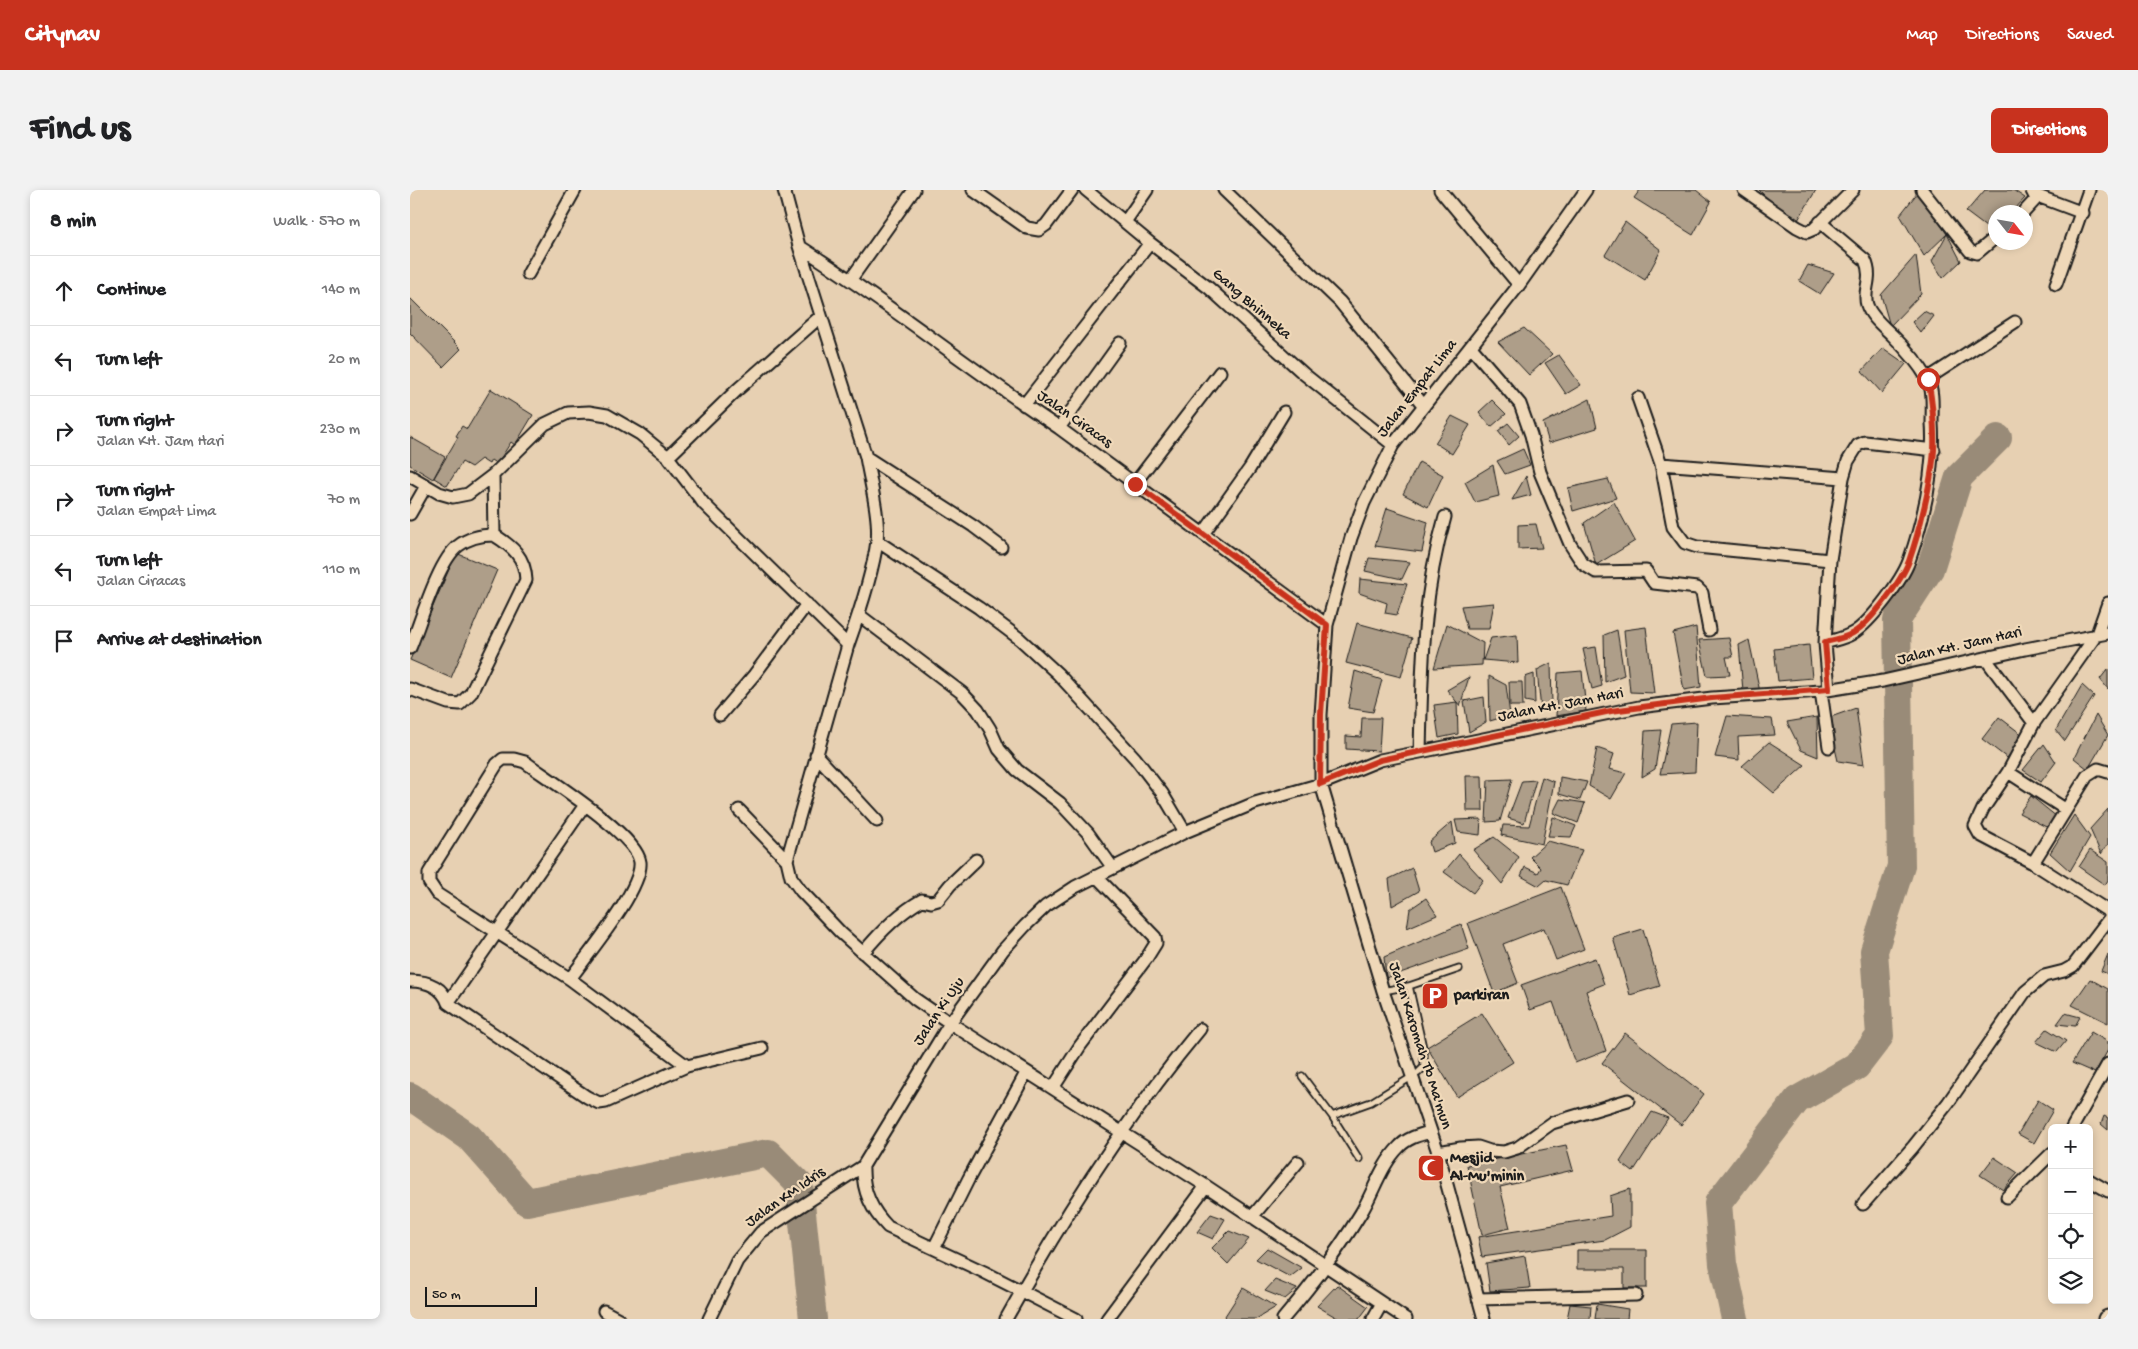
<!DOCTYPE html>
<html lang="en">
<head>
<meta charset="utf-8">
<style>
  body { margin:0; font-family:"Gochi Hand",sans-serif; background:#f2f2f2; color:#202124 }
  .controls { position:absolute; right:15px; bottom:15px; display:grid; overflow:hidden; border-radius:8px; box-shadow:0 2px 8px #0003 }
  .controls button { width:45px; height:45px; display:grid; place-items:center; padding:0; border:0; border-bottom:1px solid #e0e0e0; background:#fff; color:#202124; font:25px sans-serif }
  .compass { position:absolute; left:1578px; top:15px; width:45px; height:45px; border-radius:50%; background:#fff; box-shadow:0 2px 8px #0003; rotate:121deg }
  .scale { position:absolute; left:15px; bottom:12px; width:112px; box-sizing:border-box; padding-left:5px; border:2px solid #1c1c1c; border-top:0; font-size:14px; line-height:18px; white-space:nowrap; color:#1c1c1c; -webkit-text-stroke:4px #efd8b8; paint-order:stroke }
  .stop { position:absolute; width:15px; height:15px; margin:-11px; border:4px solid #c8321e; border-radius:50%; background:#fff }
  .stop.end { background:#c8321e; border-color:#fff; box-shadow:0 1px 5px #0008 }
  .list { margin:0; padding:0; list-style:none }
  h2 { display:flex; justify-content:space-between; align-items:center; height:65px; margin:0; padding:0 20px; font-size:21px }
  h2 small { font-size:16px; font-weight:400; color:#757577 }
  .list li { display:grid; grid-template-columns:32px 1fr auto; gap:15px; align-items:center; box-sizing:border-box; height:70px; padding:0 20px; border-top:1px solid #e0e0e0 }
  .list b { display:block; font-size:19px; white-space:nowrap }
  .list p { margin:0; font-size:16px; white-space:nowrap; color:#757577 }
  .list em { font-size:16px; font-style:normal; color:#757577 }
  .icon { flex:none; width:28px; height:28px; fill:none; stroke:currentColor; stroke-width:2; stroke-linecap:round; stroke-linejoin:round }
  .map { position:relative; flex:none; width:1698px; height:1129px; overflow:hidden; border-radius:8px }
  header { display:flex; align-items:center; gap:30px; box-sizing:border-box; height:70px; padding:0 25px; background:#c8321e; color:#fff }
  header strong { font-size:24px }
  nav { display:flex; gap:28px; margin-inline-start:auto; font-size:18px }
  .intro { display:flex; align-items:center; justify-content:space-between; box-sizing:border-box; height:120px; padding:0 30px }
  h1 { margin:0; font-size:35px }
  .button { padding:12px 22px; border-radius:8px; background:#c8321e; color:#fff; font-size:18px; font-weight:700 }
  main { display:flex; gap:30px; padding:0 30px }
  aside { flex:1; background:#fff; border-radius:8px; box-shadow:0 2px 8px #0003 }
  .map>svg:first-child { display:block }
</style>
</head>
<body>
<header>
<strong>Citynav</strong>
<nav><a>Map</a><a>Directions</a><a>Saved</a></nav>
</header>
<div class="intro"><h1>Find us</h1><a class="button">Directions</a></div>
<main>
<aside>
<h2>8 min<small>Walk · 570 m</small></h2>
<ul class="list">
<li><svg class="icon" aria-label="ahead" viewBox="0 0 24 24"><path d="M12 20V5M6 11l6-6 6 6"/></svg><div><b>Continue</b></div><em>140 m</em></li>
<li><svg class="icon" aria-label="left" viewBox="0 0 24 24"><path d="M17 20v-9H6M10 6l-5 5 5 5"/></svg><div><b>Turn left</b></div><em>20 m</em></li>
<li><svg class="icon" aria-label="right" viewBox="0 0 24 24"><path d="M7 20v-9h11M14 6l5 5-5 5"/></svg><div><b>Turn right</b><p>Jalan KH. Jam Hari</p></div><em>230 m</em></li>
<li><svg class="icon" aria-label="right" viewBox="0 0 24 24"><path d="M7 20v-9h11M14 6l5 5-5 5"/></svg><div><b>Turn right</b><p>Jalan Empat Lima</p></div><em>70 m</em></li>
<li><svg class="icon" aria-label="left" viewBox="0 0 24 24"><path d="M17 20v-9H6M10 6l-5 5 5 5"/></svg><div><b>Turn left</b><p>Jalan Ciracas</p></div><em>110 m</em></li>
<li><svg class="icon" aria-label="arrive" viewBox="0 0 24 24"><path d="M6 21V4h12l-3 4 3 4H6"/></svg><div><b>Arrive at destination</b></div></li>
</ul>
</aside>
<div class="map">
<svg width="1698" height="1129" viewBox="0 0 1698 1129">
  <rect width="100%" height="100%" fill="#e7d0b2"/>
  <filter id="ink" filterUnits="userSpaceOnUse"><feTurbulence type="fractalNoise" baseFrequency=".02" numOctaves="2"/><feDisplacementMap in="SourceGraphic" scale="10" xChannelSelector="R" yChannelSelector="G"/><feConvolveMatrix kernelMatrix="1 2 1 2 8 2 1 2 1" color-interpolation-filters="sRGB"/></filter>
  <g filter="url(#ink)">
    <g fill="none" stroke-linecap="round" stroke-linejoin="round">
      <path stroke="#998b78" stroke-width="28" d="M0,906L59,947L117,1012L358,963L389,994L403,1129
        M1325,1129L1313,1074L1308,1013L1387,910L1447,876L1470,846L1464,761L1491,676L1487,430L1520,379L1549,287L1588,248"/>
    </g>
    <path fill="#ae9e89" stroke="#1c1c1c" d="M1230,0H1286L1301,12L1283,45L1224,8Z
      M1349,0H1406L1385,35Z
      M1575,0H1603L1615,8L1602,22H1586L1584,43L1556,22Z
      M1508,2L1537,44L1514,66L1490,25Z
      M1215,32L1251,60L1235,90L1195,65Z
      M1537,44L1551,71L1533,88L1522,71Z
      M1506,65L1511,104L1480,136L1471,105Z
      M1398,75L1424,83L1410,104L1389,91Z
      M0,108L51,159L33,177L0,143Z
      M1514,121L1524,126L1511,143L1502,132Z
      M1114,138L1142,164L1119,185L1088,152Z
      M1473,158L1496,174L1472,203L1452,181Z
      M1149,165L1171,195L1156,204L1135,173Z
      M81,199L123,225L105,255L101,252L87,274L81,270L79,274L71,269L61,277L52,272L37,296L24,288L48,247L46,246L52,236L57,239Z
      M1180,209L1187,238L1139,253L1133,233Z
      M1082,210L1096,224L1081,237L1069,222Z
      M1042,226L1060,235L1042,264L1025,253Z
      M1098,233L1109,246L1099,255L1088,241Z
      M0,247L35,267L23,289L0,275Z
      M1113,259L1120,275L1095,284L1087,271Z
      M1009,272L1033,285L1018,317L993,304Z
      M1083,275L1089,306L1065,312L1055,292Z
      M1116,286L1121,305L1102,310Z
      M1198,289L1206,308L1163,321L1158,298Z
      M1204,312L1225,351L1186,375L1174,333Z
      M977,318L1018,332L1012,362L965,356Z
      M1126,334L1132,358L1108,359V335Z
      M46,363L87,380L41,488L0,470Z
      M959,368L1000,372L992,389L955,381Z
      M950,389L997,394L987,425L975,423L977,413L949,403Z
      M1084,413L1079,439H1057L1051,416Z
      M947,433L1002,448L991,487L936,473Z
      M1037,434L1073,453L1072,475L1024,478Z
      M1236,437L1244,503L1220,502L1214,440Z
      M1286,437L1291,497L1274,500L1263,443Z
      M1207,440L1214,485L1195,492L1194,445Z
      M1107,445L1108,473L1073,470L1081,448Z
      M1319,448L1323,467H1316L1320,485L1297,486L1289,450Z
      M1339,450L1350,502L1333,501L1329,455Z
      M1399,455L1402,488L1368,491L1364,459Z
      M1186,457L1192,496L1182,499L1173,459Z
      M1141,473L1142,515L1131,520L1127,480Z
      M1698,479V499L1690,489Z
      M945,481L972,490L963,522L938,518Z
      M1172,481L1176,521L1146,526L1148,483Z
      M1124,484L1125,513L1115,511V487Z
      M1079,486L1096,495L1100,525L1080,531Z
      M1059,487L1050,516L1037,500Z
      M1099,492H1112L1113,516H1100Z
      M1672,495L1684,506L1655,551L1646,540Z
      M1074,507L1076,532L1059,542L1054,511Z
      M1047,512L1048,544L1029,548L1024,515Z
      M1446,518L1454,575L1428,571L1418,528Z
      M1686,525L1698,545L1678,579L1664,568Z
      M1317,526L1362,529L1365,545L1328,547L1329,570L1305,567Z
      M1407,527L1408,567L1391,560L1377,532Z
      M1589,527L1614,546L1597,568L1572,549Z
      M952,528H971L969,561L936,559V546L951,547Z
      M1287,532L1285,582L1250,584L1261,534Z
      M1251,540L1245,579L1232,587L1235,541Z
      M1359,552L1395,575L1364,603L1332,576Z
      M1634,554L1646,572L1631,592L1613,580Z
      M1187,558L1204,564L1199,579L1216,583L1201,609L1179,596Z
      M1056,586H1072L1073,621H1057Z
      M1132,587L1144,592L1132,654L1091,645L1093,635L1119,636Z
      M1150,587L1177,592L1170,610L1149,604Z
      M1102,589L1090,631L1076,632L1078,590Z
      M1126,590L1114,633L1098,628L1112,591Z
      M1621,606L1647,627L1640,639L1609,623Z
      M1150,609L1175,613L1168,633L1143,623Z
      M1698,619V654L1691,664L1680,639Z
      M1664,625L1680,647L1660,681L1640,663Z
      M1143,627L1166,636L1161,647L1138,646Z
      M1071,629L1070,645L1048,642L1045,630Z
      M1042,632L1045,653L1022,662L1019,652Z
      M1084,647L1109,667L1092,694L1063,660Z
      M1138,651L1172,660L1157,695L1136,690L1129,696L1111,686L1115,677L1128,683L1131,678L1120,667Z
      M1680,660L1698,672V690L1695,695L1669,677Z
      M1049,664L1073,690L1063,703L1034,682Z
      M1002,678L1009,701L982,716L979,689Z
      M1151,697L1174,759L1146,770L1134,738L1093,754L1108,793L1084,803L1058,733Z
      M1016,708L1027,725L997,738L1000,719Z
      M1051,734L1059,759L976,788L974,767Z
      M1233,739L1250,796L1220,805L1203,748Z
      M1698,764V784L1691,781Z
      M1185,768L1194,794L1176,801L1196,861L1165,873L1143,812L1120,820L1111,795Z
      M1680,789L1698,799V833L1662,815Z
      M1072,823L1103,872L1047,907L1017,857Z
      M1655,823L1670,827L1665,836L1647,834Z
      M1637,839L1656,851L1647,862L1626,852Z
      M1681,842L1698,852V860L1685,883L1662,873Z
      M1215,843L1294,904L1271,935L1192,873Z
      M1628,910L1643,920L1624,953L1608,944Z
      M1242,922L1258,928L1223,982L1210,972Z
      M1694,926L1698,928V940L1691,934Z
      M1156,955L1163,980L1090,997L1100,1038L1072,1045L1057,975Z
      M1584,967L1608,983L1593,1000L1570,985Z
      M1220,999V1037L1195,1050L1072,1067L1068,1047L1201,1026L1200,1006Z
      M801,1024L815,1029L803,1049L787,1042Z
      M819,1041L839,1049L818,1074L802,1058Z
      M857,1058L892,1078L880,1087L846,1069Z
      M1167,1060H1237V1098H1214V1079H1167Z
      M1115,1066L1120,1098L1080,1101L1076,1073Z
      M865,1090L887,1099L875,1109L855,1101Z
      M927,1095L958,1117L949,1129H929L907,1116Z
      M833,1098L866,1117L846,1129H813Z
      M1160,1114L1181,1116L1180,1129H1157Z
      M1187,1114L1218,1119L1217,1129H1185Z"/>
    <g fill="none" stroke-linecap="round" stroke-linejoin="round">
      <g stroke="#1c1c1c" stroke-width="9">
        <path id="service" d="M999,796L1049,779
          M892,886L922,926L961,912L1008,883L1014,877V862L999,796L973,801
          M922,926L949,969"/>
      </g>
      <g stroke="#1c1c1c" stroke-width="15">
        <path id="minor" d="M374,0L389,56L456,267C460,291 470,328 467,351C463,383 449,424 438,455L377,670L381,687L391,701L431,743L505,809L540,833L796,996L996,1129
          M563,0L617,38L629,40L636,35L662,0
          M676,0L740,53L799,98L894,184L983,255
          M814,0L930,112L1014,216
          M1030,0L1109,95
          M1334,0L1387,37L1397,42L1404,39L1443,0
          M1512,0L1560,61L1567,63L1586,47
          M1625,5L1673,23
          M1614,22L1626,9L1622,1
          M715,32L737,0
          M1410,32L1455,70C1464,89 1452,100 1457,115C1461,127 1474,137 1483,146C1495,158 1509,174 1517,188C1524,200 1522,219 1522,233C1525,278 1514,328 1499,371C1492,390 1461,432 1443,443C1435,448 1424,450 1415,453
          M389,56C479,113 561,180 649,238L917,435
          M118,84L165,0
          M441,89L504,0
          M1646,94L1679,0
          M1061,157L1110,214L1121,245L1130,282L1160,354L1173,374L1186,382L1236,381L1244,393L1287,398L1292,403L1299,440
          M1517,189L1605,132
          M1228,208L1251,274L1263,337L1275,353L1287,357L1420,370
          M614,215L740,53
          M649,238L710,153
          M258,267L327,200L411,126
          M456,267L563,336L591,357
          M1251,274L1433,288
          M0,286L29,303L43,307L58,304L83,285L135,234L158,223L179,222L197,225L230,244L258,267L294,314L438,455
          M725,293L810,182
          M0,324L16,296
          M793,344L840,278L874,222
          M467,351L569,418L610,449L648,484L725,568L752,603L775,642
          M1698,413L1687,444L1624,533L1598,582L1573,619L1565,636L1570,645L1623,673L1698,721
          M449,425L552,503L568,520L580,539L589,559L607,580L650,613L678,643L703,678
          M0,458C10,434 28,371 48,356C58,348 71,345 84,345
          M1575,468L1624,533
          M0,499L38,513L50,514L61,503L116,390C115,367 102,356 84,345L83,285
          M1419,499L1415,453L1420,370L1433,288L1438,271L1448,255L1455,252L1524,260
          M1411,501L1419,557
          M310,525L344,485L397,414
          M1010,562C1012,481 1012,405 1035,327
          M406,565L467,631
          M1598,582L1655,619
          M329,620L377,670
          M1623,673L1677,586L1688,579L1698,582
          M453,763C470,742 489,723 512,710L521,712L528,710L540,695L566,670
          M160,789C176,766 233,699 230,672C227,645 138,589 115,572L104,569H93L87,574L19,683V692L27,704L160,789L277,876
          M0,791C17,791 32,796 38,813L175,615
          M38,813L177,907L189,913L196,912L277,876L352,858
          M643,898L670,856L736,769L746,753L745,747L686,686
          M1662,938L1698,874
          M1028,962L1051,958L1068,957L1080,961L1094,962L1107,958L1142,933L1218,910
          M1679,990L1698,1001
          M1597,1007L1642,963
          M1453,1014L1503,957L1538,913L1615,802L1634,786L1654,781L1663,776L1698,730
          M842,1027L888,972
          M524,1058L559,988L616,883
          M1068,1109L1226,1105
          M194,1121L209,1129
          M299,1129L327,1071L351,1042L453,976
          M596,1129C653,1027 716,928 790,839
          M666,1129L574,1082L478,1037C461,1020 452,1000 453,976L540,833L593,760L615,736L636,716L665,697L775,642L845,613L911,594L970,570L1010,562L1229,517L1302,508L1411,501L1473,491L1615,459L1698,443
          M697,1129L796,996
          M873,1129C902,1095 928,1061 951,1023C964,1001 971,975 989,957C997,948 1009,945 1020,942
          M963,1129L972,1113
          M1074,1129L1028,962L973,801L911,594V525L917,435L941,348L954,313L983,255L1109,95L1176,0"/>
      </g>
      <g stroke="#1c1c1c" stroke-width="19">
        <path id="tertiary" d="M1696,1129L1698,1128"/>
      </g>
      <use href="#service" stroke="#efd8b8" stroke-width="5.5"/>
      <use href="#minor" stroke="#efd8b8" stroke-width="11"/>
      <use href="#tertiary" stroke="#efd8b8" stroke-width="15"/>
    </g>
  </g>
  <g fill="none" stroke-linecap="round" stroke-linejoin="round" filter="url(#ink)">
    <path stroke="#c8321e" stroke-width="6" d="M725,294L917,435L911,524L910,594L970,570L1201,521L1302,508L1419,499L1415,452C1424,450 1435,448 1443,443C1461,432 1492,390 1499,371C1509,343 1522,290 1524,260C1525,237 1522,211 1518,189"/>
  </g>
  <defs>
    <g id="parking-square" transform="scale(1.4375)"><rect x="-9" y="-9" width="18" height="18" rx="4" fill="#c8321e" stroke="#efd8b8"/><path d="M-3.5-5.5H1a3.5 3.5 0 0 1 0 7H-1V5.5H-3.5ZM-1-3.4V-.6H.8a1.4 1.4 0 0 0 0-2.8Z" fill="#fff"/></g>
    <g id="mosque-square" transform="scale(1.4375)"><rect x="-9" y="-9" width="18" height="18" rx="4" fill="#c8321e" stroke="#efd8b8"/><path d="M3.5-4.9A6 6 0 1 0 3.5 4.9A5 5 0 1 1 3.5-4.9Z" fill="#fff"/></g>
  </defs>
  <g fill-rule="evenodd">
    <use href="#parking-square" x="1025" y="806"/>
    <use href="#mosque-square" x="1021" y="978"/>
  </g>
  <g text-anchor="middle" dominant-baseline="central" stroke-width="4.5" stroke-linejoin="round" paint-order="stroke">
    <g font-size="16" fill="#1c1c1c" stroke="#efd8b8">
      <text transform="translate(841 115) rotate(41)">Gang Bhinneka</text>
      <text transform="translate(1008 199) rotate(-52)">Jalan Empat Lima</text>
      <text transform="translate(664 230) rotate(35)">Jalan Ciracas</text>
      <text transform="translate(1550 457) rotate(-13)">Jalan KH. Jam Hari</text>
      <text transform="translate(1151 516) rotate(-11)">Jalan KH. Jam Hari</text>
      <text transform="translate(530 822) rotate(-56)">Jalan Ki Uju</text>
      <text transform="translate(1009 856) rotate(72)">Jalan Karomah Tb Ma'mun</text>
      <text transform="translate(376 1008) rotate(-35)">Jalan KM Idris</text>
    </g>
    <g font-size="16" font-weight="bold" fill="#1c1c1c" stroke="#efd8b8" text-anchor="start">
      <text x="1044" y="806">parkiran</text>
      <text x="1040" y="969">Mesjid<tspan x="1040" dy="18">Al-Mu'minin</tspan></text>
    </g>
  </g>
</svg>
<div class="controls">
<button>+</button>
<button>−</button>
<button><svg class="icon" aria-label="locate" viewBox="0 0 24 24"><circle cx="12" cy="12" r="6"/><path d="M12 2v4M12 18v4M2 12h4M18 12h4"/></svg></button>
<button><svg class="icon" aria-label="layers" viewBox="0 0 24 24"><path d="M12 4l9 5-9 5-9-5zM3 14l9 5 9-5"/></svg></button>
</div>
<svg class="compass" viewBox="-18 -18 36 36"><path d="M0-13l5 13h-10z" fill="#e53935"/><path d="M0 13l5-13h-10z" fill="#757577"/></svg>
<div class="scale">50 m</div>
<div class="stop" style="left:1518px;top:189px"></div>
<div class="stop end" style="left:725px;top:294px"></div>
</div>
</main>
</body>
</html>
